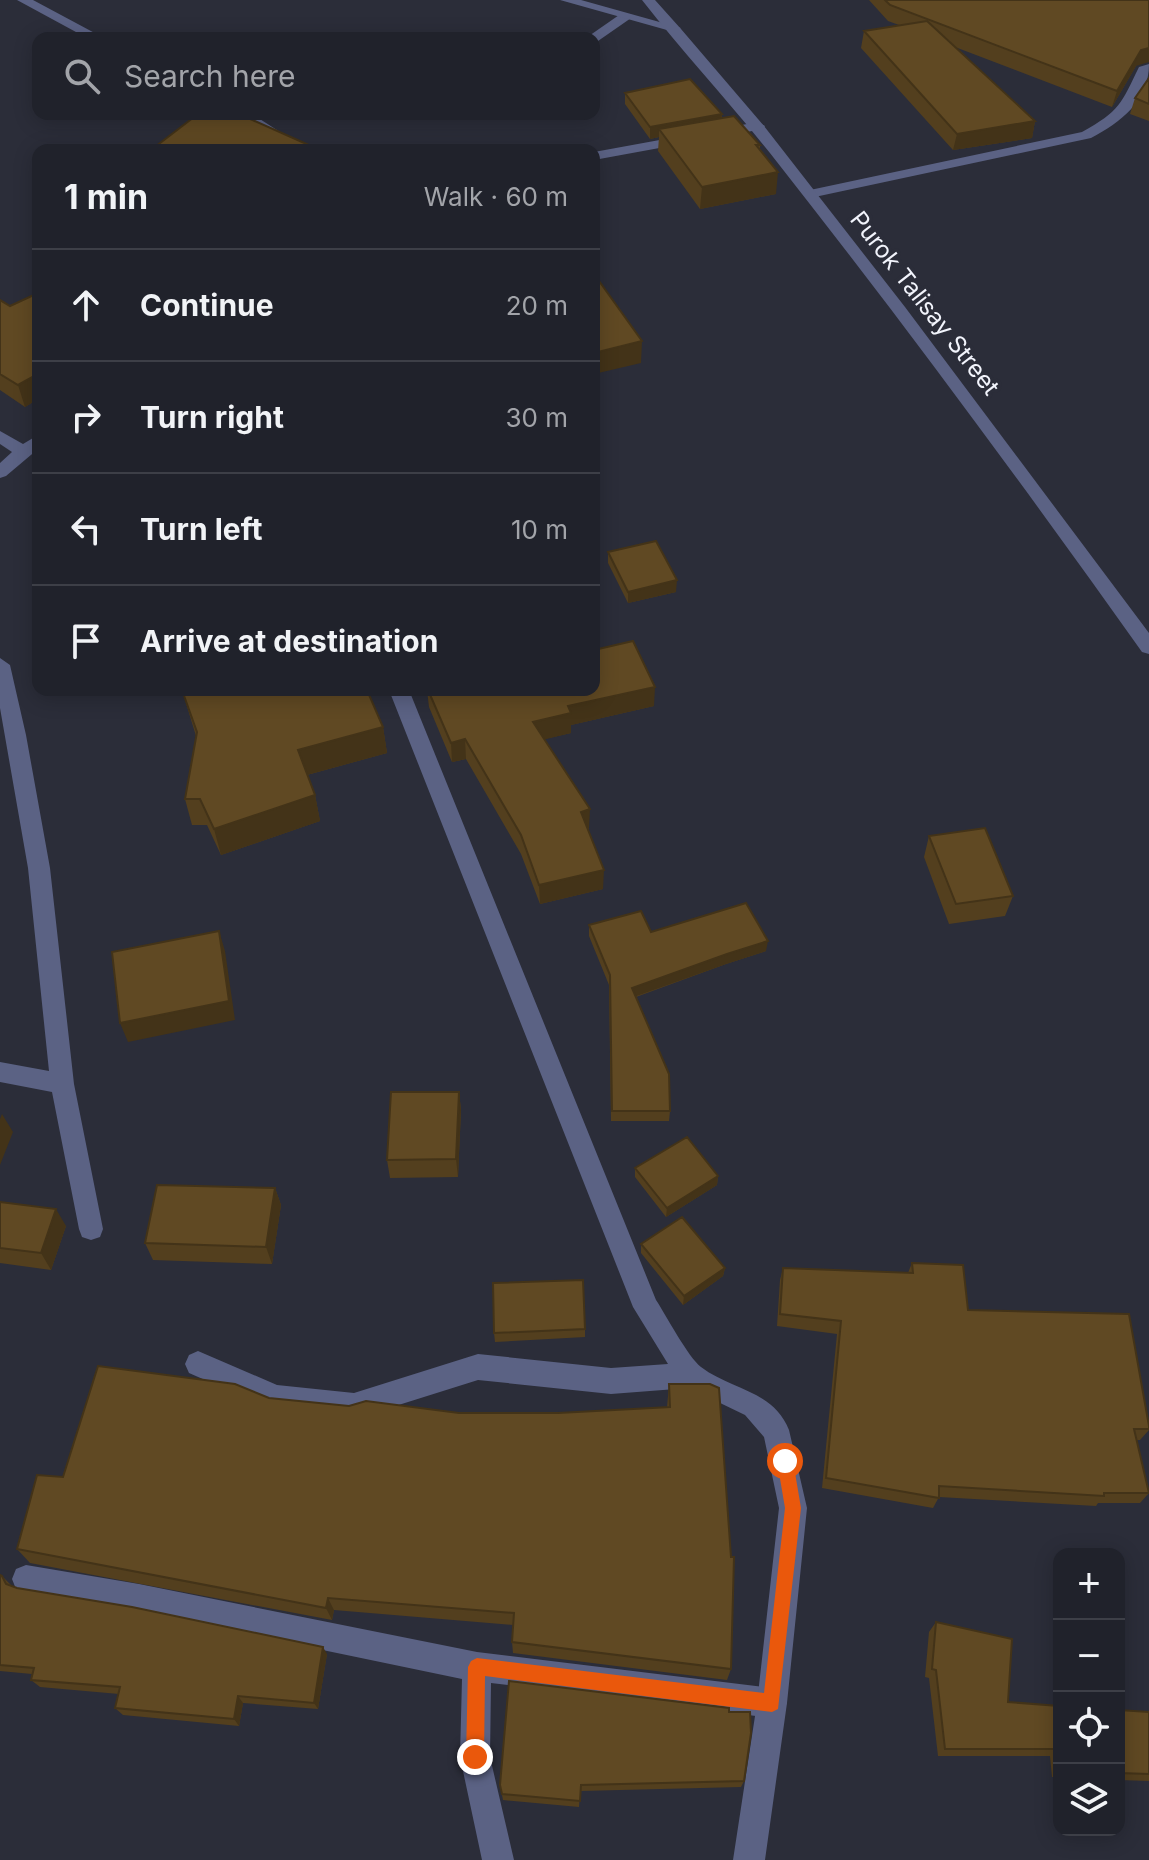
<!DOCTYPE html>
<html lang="en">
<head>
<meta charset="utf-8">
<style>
  body { margin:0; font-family:Inter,sans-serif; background:#282a33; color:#f1f3f6 }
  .controls { position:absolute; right:24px; bottom:24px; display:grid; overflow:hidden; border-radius:16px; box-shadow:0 4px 20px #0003 }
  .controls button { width:72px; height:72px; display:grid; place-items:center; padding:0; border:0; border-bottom:2px solid #3d3f47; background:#20222b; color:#f1f3f6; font:40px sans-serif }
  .stop { position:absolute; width:24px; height:24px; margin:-18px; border:6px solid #ea580c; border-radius:50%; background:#fff }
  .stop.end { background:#ea580c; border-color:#fff; box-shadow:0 2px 8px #0008 }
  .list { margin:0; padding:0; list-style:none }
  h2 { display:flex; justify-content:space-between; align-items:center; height:104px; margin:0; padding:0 32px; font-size:34px }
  h2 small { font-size:26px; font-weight:400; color:#a2a4a9 }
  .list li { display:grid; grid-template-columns:52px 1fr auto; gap:24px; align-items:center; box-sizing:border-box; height:112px; padding:0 32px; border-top:2px solid #3d3f47 }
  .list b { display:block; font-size:30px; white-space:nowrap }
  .list em { font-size:26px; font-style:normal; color:#a2a4a9 }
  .icon { flex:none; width:44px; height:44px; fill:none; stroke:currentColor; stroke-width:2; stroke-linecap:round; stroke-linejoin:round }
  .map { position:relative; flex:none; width:1149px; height:1860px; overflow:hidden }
  .search { position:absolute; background:#20222b; box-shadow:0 4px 20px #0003; left:32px; top:32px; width:568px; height:88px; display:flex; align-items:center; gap:20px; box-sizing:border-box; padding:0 28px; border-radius:16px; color:#a2a4a9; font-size:30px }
  .panel { position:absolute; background:#20222b; box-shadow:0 4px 20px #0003; left:32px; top:144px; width:568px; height:552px; border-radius:16px }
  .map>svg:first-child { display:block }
</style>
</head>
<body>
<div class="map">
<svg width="1149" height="1860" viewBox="0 0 1149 1860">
  <rect width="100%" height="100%" fill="#2b2d39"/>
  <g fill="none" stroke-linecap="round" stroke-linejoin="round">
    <path fill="#5b6284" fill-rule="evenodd" d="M622,13L634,16L598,41L586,38Z
      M342,34H403L410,38H335Z
      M26,1565L139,1584L477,1652L772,1688L782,1693L787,1703L782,1713L772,1718L491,1683L490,1757L514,1860H482L460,1757L462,1679L139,1612L26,1593L16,1589L12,1579L16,1569Z"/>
    <path fill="#5b6284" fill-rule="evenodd" d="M17,0H33L104,38H87Z
      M560,0H581L681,28L674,32Z
      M1149,64C1149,101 1121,122 1091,138L810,198L803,194L810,190L1082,132C1120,111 1121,104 1139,67Z
      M235,114H252L308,150H291Z
      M758,122L765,126L763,129L594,160V152Z
      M0,431L23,444L38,435V449L6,476L0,478V463L12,452L0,444Z
      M0,658L10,665L26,735L50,868L74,1084L103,1229L100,1237L91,1240L82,1237L79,1229L52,1092L0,1082V1062L49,1071L28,868L0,708Z
      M389,690H409L656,1300C666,1315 688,1357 701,1367C731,1390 773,1390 789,1430L807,1508L787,1703L765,1860H733L757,1703L779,1508L764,1437L745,1415L689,1388L611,1394L478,1380L354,1419L276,1411L189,1373L185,1364L189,1355L198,1351L277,1385L354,1393L478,1354L611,1368L668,1364L633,1307Z"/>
    <path fill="#5b6284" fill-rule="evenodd" d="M642,0H655L681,29L764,126L905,307L1149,633V654L1142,652C1024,486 903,322 777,162C734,107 685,55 642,0Z"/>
  </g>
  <path fill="#533f1e" d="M869,0H1149L1136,66L1112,107L955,47L1035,121L1032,138L953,150L861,48L864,31L899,25L888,21Z
    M1149,75V121L1130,114L1135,98L1149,78Z
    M625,93L722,114V118L760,145V150L776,194L700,209L658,151L659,137L650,139L625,104Z
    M38,293V399L25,407L0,390V300L10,306Z
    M608,552L676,592L628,603L608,563Z
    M182,690L383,727L387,753L307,775L315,795L320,821L221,855L207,825H192L185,799L196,736Z
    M427,690H594L654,706L571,725V733L544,739L589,828L588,829L603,889L540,904L521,854L466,759L452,762L429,707Z
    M929,836L1013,896L1005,916L949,924L924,857Z
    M589,925L651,932L766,951L726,964L636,997L670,1111L669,1121H611L609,985L589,936Z
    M459,1092L461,1110L458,1177L390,1178L387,1160Z
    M635,1168L718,1176L717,1185L666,1217L635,1177Z
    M275,1188L281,1205L272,1264L153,1260L145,1243Z
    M0,1202L66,1226L51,1270L0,1263Z
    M641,1244L725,1268L723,1276L683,1305L641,1253Z
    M912,1263L968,1310L1149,1430L1140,1440H1137L1149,1493L1140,1503H1098L1096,1506L939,1497L933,1508L822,1488L837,1334L777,1326L780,1280L783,1268L908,1273Z
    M585,1329V1337L495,1342L494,1333Z
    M669,1384L731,1669L727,1680L513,1653L512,1642L513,1625L334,1610L332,1620L30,1563L17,1549L63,1477L269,1398L349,1406L459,1413H558L667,1408Z
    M0,1575L2,1576L12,1586L17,1588L327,1654L318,1709L243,1703L239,1726L123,1715L115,1708L119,1694L40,1687L31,1680L32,1674L0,1671Z
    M936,1622L1008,1702L1059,1706V1777H1052L1050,1756H938L929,1678L925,1677L929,1632Z
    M1119,1710L1149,1712V1781L1119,1780Z
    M729,1712L744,1781L741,1787L580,1791L579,1807L503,1800L500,1785Z"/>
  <path fill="#433318" d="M1149,48V62L1136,66L1112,107L1117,91L1141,50Z
    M722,114L721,126L659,129V137L650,139V127Z
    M1035,121L1032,138L953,150L957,134Z
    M778,172L776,194L700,209L702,187Z
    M642,341L641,363L594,374V353Z
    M38,374V399L25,407L18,385Z
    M677,580L676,592L628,603V592Z
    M655,687L654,706L571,725V733L534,742L533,722L568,706Z
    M383,727L387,753L303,776L298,750Z
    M465,739L466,759L452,762L451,743Z
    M315,795L320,821L221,855L214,829Z
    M590,809L589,828L581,831V812Z
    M604,870L603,889L540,904L539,885Z
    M219,931L225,951L235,1020L128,1042L120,1023Z
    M768,941L766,951L726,964L631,998L632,988L727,954Z
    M459,1092L461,1110L458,1177L456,1159Z
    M2,1114L13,1132L0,1165V1119Z
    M718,1176L717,1185L666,1217L667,1208Z
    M275,1188L281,1205L272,1264L266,1247Z
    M56,1209L66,1226L51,1270L41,1253Z
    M725,1268L723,1276L683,1305L684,1296Z
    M328,1598L334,1610L332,1620L326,1608Z
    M323,1647L327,1654L318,1709L314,1703Z
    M238,1696L243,1703L239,1726L234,1719Z"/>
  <path fill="#604923" stroke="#433318" stroke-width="2" d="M885,0H1149V48L1141,50L1117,91L890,5Z
    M927,21L1035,121L957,134L864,31Z
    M1149,78V104L1135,98Z
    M690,79L722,114L650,127L625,93Z
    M198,114H235L248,118L320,150H151Z
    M734,116L760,145H756L778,172L702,187L659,129Z
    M594,274L642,341L594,353Z
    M38,293V374L18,385L0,374V300L10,306Z
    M656,541L677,580L628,592L608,552Z
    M633,641L655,687L568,706L571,713L533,722L590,809L581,812L604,870L539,885L521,835L465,739L451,743L428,690H594V650Z
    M182,690H367L383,727L298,750L315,795L214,829L200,799H185L197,732Z
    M985,828L1013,896L956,904L929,836Z
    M746,903L768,941L727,954L632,988L669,1074L670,1111H612L610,975L589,925L641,911L651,932Z
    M219,931L229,1001L120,1023L112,952Z
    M391,1092H459L456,1159L387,1160Z
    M687,1137L718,1176L667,1208L635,1168Z
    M157,1185L275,1188L266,1247L145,1243Z
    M0,1202L56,1209L41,1253L0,1248Z
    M682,1217L725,1268L684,1296L641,1244Z
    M912,1263L963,1265L968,1310L1129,1314L1149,1426V1429H1134L1149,1493H1104V1496L939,1486V1498L826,1478L841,1321L780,1314L783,1268L913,1273Z
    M583,1280L585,1329L494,1333L493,1283Z
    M98,1366L235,1384L269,1398L349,1406L366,1401L459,1413H558L670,1407L669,1384H710L719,1388L731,1557H734L731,1669L512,1642L514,1613L328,1598L326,1608L17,1549L37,1475L63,1477Z
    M0,1575L2,1576L6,1584L17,1588L132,1607L323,1647L314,1703L238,1696L234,1719L115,1708L120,1687L31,1680L34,1668L0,1665Z
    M936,1622L1012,1639L1008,1702L1059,1706V1749H945L936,1670L932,1669Z
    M509,1681L729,1708V1712H750L751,1733L744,1781L581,1785L580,1801L502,1794L500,1785Z
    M1119,1710L1149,1712V1774L1119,1773Z"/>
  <path fill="#ea580c" d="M785,1453L793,1461L801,1508L778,1709L772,1712L485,1676L484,1757L481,1764L475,1766L469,1764L466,1757L468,1667L471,1661L477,1658L764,1693L785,1508L777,1461Z"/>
  <g text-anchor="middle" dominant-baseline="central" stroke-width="7" stroke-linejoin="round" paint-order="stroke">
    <g font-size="24" fill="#f2f4fc" stroke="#2b2d39">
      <text transform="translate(925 303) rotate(52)">Purok Talisay Street</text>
    </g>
  </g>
</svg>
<div class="controls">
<button>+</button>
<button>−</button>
<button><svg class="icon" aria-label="locate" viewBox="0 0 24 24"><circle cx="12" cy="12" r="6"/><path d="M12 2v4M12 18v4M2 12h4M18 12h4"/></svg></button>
<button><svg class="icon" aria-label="layers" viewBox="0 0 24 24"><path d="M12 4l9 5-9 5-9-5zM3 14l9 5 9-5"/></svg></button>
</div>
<div class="stop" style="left:785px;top:1461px"></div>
<div class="stop end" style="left:475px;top:1757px"></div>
<div class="search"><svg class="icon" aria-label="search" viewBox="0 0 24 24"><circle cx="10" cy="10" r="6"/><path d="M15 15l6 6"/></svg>Search here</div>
<section class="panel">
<h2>1 min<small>Walk · 60 m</small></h2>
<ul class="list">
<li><svg class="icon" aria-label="ahead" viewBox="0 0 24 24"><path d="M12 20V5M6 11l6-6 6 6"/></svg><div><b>Continue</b></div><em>20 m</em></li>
<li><svg class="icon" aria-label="right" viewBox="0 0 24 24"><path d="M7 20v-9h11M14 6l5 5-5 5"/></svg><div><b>Turn right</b></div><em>30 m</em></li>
<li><svg class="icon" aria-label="left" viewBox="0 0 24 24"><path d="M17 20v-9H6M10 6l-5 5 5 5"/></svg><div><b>Turn left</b></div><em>10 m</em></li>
<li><svg class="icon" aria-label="arrive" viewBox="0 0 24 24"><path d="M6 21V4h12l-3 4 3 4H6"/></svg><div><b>Arrive at destination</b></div></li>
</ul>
</section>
</div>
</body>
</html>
